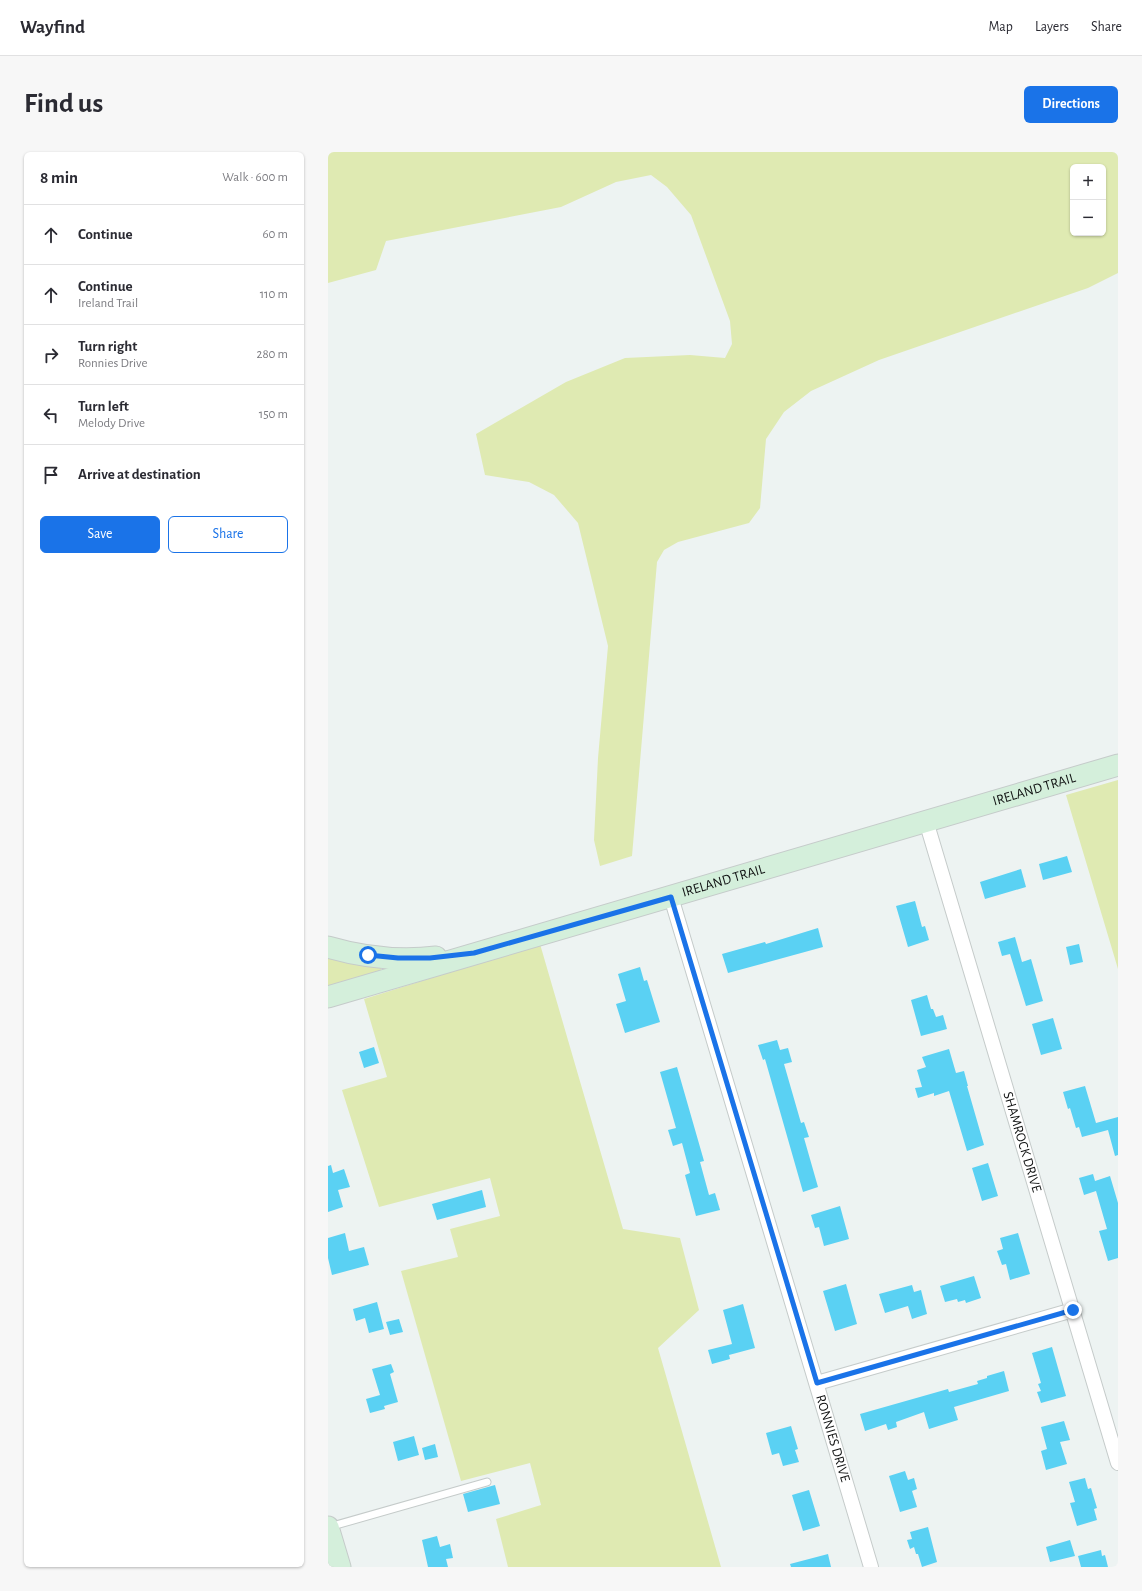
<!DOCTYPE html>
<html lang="en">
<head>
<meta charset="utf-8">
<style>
  body { margin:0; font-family:"Alegreya Sans",sans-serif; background:#f7f7f7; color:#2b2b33 }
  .controls { position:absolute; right:12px; top:12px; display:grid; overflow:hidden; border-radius:6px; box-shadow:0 1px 3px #0004 }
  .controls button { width:36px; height:36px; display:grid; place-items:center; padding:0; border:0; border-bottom:1px solid #e1e1e2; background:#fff; color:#2b2b33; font:20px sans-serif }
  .stop { position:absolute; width:12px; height:12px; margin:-9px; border:3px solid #1a73e8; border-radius:50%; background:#fff }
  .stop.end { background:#1a73e8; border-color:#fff; box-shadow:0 1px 4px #0008 }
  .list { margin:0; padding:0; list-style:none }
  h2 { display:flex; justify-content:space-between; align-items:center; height:52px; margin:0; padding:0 16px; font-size:17px }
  h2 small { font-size:13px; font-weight:400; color:#7c7c81 }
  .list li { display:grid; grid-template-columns:26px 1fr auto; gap:12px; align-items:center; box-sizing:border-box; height:60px; padding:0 16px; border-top:1px solid #e1e1e2 }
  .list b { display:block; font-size:15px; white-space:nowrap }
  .list p { margin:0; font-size:13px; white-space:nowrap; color:#7c7c81 }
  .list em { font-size:13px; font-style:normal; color:#7c7c81 }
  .actions { display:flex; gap:8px; padding:12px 16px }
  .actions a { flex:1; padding:9px 0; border:1px solid #1a73e8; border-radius:6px; text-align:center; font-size:14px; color:#1a73e8 }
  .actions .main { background:#1a73e8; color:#fff }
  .icon { flex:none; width:22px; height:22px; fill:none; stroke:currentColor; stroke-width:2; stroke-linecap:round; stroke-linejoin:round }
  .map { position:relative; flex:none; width:790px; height:1415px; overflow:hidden; border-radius:6px }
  header { display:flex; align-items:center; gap:24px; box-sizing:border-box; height:56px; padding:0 20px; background:#fff; border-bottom:1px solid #e1e1e2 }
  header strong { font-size:19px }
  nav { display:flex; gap:22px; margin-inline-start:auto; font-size:14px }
  .intro { display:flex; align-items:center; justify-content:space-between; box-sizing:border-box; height:96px; padding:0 24px }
  h1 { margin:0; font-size:28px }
  .button { padding:10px 18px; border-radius:6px; background:#1a73e8; color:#fff; font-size:14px; font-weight:700 }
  main { display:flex; gap:24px; padding:0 24px }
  aside { flex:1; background:#fff; border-radius:6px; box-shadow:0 1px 3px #0004 }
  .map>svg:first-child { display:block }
</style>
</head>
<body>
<header>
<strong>Wayfind</strong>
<nav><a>Map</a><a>Layers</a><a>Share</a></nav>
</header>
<div class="intro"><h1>Find us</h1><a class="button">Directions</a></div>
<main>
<aside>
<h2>8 min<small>Walk · 600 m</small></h2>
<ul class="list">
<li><svg class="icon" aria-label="ahead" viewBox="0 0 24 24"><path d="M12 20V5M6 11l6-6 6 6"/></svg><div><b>Continue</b></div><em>60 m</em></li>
<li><svg class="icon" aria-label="ahead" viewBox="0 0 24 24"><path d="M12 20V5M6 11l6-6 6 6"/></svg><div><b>Continue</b><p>Ireland Trail</p></div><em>110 m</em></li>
<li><svg class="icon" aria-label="right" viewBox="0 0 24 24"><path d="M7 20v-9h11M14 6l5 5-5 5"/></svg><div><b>Turn right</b><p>Ronnies Drive</p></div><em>280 m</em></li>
<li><svg class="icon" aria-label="left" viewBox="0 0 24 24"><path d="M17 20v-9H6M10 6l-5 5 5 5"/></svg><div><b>Turn left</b><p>Melody Drive</p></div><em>150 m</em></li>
<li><svg class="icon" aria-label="arrive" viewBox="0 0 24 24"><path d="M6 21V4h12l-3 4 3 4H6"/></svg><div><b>Arrive at destination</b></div></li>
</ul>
<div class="actions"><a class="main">Save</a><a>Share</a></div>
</aside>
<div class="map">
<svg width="790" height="1415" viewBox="0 0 790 1415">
  <rect width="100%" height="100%" fill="#edf3f2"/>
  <path fill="#dfeab2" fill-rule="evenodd" d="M0,0H790V121L760,136L551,208L483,239L456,260L438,287L432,356L421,371L350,390L336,398L329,410L304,704L272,714L266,688L270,606L280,494L250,371L226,343L201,330L157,323L148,282L238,230L297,206L362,203L397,206L404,192L402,169L363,63L339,35L323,23L288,30L233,55L58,89L48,118L0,131ZM745,15H775V81H745Z
    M790,628V817L738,643Z
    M212,792L295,1077L352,1086L371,1158L330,1196L393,1415H180L168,1367L213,1353L202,1311L133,1329L73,1119L130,1105L122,1077L172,1064L162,1026L51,1055L14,938L59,925L36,847Z
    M0,802L55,811L52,820L0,835Z"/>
  <path fill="#5ad1f3" d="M739,704L744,720L715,728L711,712Z
    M693,717L698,735L657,747L652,730Z
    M587,749L594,775L597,774L601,788L580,795L568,754Z
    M490,776L495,795L400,821L394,802L437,790L438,792Z
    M687,785L694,810L703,807L715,849L698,854L682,802L674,804L670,790Z
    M751,792L755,810L742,813L738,795Z
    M312,815L316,829L319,828L332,870L297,881L288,852L298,849L290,822Z
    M599,843L603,857H605L608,865L615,863L619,877L593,884L583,848Z
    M725,866L734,897L713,903L704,872Z
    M449,888L452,898L460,896L464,910L456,912L473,971L476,970L481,985L476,986L490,1035L475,1040L437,907L435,908L430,893Z
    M46,895L51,911L36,916L31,900Z
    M621,897L628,921L636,919L640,934H639L656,993L639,999L621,939L606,944V941L590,946L587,936L594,935L589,918L598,915L594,905Z
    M349,915L376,1009L372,1010L381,1043L387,1041L392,1058L368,1064L357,1023L362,1021L354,991L345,994L340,978L348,976L332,920Z
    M757,934L768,971L790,965V1003L787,1004L780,978L754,985L751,975L748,976L742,956L740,957L735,940Z
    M660,1011L670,1044L654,1049L644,1016Z
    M3,1013L5,1021L16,1017L22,1035L10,1038L15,1055L0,1060V1014Z
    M765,1022L767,1029L782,1024L790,1051V1106L780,1109L771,1079L779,1077L768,1039L756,1043L751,1026Z
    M154,1038L158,1055L109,1068L104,1052Z
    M512,1054L521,1087L496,1094L491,1075L487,1076L483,1063Z
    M17,1081L21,1099L36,1095L41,1113L4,1123L0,1106V1086Z
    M690,1081L702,1122L682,1128L678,1112L674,1113L669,1099L675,1097L672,1086Z
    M646,1124L653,1146L638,1151L637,1148L630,1150L629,1147L617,1150L612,1134Z
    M518,1132L529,1172L507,1179L495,1139Z
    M584,1133L586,1140L593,1138L599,1162L584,1167L580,1154L557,1161L551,1142Z
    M49,1150L56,1177L41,1181L37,1166L28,1169L25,1157Z
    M415,1152L427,1196L401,1203L402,1207L384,1212L380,1198L404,1192L395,1158Z
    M71,1167L75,1180L62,1183L58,1170Z
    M724,1195L738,1244L713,1251L709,1240L713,1239L710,1232L713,1231L704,1201Z
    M63,1212L66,1220L62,1222L70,1250L56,1254L57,1257L42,1261L38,1247L52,1243L44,1217Z
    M676,1219L681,1239L626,1255L630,1268L601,1277L596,1260L568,1270L569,1275L560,1278L558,1272L537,1279L532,1262L620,1237L621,1240L650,1232L649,1229L659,1226V1224Z
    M736,1269L742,1288L732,1290L739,1312L718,1318L713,1299L719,1297L713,1275Z
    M463,1274L470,1297L467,1298L471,1310L455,1314L451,1301L444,1303L438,1281Z
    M86,1284L91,1303L70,1309L65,1290Z
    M107,1292L110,1305L97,1308L94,1296Z
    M577,1319L580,1328L586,1326L589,1337L584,1339L589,1355L572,1360L561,1324Z
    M757,1326L760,1337L763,1336L769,1356L766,1357L769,1368L749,1374L742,1351L747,1350L741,1330Z
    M167,1333L172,1352L140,1360L135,1342Z
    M481,1338L492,1374L475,1379L464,1343Z
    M600,1375L609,1410L594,1415L590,1402H588L586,1395L582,1397L579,1388L584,1387L582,1380Z
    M109,1384L112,1395L122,1392L125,1406L118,1407L120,1415H100L94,1388Z
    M742,1388L747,1404L722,1410L718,1395Z
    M773,1398L774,1404L777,1403L780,1415H753L750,1404Z
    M500,1402L503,1415H463L462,1412Z"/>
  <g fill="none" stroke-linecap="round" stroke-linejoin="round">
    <g stroke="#c5cbca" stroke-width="9">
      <path id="lane" d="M1,1375L159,1330"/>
    </g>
    <g stroke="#c5cbca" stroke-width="16">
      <g id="street">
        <path id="s1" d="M598,669L790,1311"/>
        <path id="s2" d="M343,745L543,1415"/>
        <path d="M489,1231L745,1158"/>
      </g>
    </g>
    <g stroke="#c5cbca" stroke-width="23">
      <g id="secondary">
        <path d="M0,795C34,805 73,809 108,805"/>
        <path id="s3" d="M0,845L790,613"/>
        <path d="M0,1375L12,1415"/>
      </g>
    </g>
    <use href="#lane" stroke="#fff" stroke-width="7"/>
    <use href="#street" stroke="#fff" stroke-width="14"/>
    <use href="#secondary" stroke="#d4efdb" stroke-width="21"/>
  </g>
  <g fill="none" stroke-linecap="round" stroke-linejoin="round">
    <path stroke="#1a73e8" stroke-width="5" d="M40,803L70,806H102L146,801L343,745L489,1231L745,1158"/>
  </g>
  <g text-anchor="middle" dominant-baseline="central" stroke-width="3.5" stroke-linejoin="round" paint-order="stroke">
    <g font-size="14" fill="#0f1111" stroke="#fff">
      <text stroke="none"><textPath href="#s3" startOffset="736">IRELAND TRAIL</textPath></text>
      <text stroke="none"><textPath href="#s3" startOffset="412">IRELAND TRAIL</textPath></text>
      <text stroke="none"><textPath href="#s1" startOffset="335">SHAMROCK DRIVE</textPath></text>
      <text stroke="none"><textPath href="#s2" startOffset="565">RONNIES DRIVE</textPath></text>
    </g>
  </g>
</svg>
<div class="controls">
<button>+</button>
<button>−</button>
</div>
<div class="stop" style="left:40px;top:803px"></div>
<div class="stop end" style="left:745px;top:1158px"></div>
</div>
</main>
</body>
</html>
